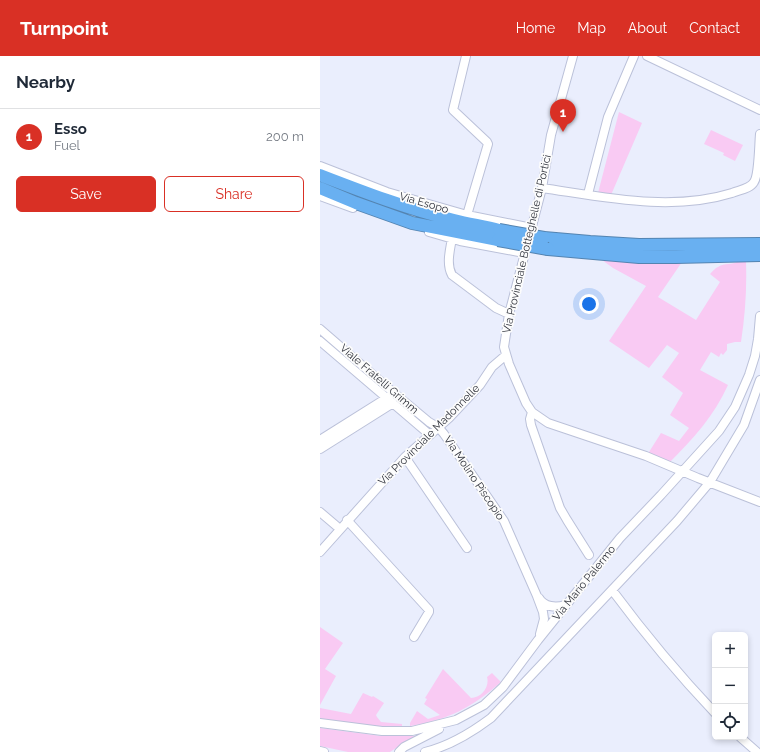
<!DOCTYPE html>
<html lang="en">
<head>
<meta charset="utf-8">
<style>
  body { margin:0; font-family:Raleway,sans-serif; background:#f2f2f3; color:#1f2937 }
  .controls { position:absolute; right:12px; bottom:12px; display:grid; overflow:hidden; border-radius:6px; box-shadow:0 2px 6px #0003 }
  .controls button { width:36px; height:36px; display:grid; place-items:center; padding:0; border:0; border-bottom:1px solid #e0e1e3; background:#fff; color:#1f2937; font:20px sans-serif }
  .you { position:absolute; left:269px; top:248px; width:14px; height:14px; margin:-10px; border:3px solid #fff; border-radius:50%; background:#1a73e8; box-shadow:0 0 0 6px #1a73e833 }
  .badge { display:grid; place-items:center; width:26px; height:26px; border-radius:50%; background:#d93025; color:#fff; font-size:13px; font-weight:700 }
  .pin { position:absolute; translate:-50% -33px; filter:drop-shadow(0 1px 2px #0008) }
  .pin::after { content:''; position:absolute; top:21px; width:14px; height:12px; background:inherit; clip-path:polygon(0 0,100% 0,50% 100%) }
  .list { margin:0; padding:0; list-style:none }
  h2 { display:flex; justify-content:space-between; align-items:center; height:52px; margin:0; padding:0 16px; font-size:17px }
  h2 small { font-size:13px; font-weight:400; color:#747a83 }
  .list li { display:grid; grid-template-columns:26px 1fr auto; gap:12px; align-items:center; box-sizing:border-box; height:56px; padding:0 16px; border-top:1px solid #e0e1e3 }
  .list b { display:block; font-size:15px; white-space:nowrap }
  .list p { margin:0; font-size:13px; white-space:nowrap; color:#747a83 }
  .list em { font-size:13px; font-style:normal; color:#747a83 }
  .actions { display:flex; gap:8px; padding:12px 16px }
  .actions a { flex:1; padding:9px 0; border:1px solid #d93025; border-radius:6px; text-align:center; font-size:14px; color:#d93025 }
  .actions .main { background:#d93025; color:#fff }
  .icon { flex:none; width:22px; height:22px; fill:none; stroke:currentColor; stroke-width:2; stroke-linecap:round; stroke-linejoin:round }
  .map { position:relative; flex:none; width:440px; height:696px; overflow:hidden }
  header { display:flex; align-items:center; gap:24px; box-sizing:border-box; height:56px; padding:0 20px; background:#d93025; color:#fff }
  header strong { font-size:19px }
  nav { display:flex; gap:22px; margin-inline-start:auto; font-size:14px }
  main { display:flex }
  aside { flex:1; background:#fff }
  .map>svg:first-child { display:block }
</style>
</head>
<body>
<header>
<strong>Turnpoint</strong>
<nav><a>Home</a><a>Map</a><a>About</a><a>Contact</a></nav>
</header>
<main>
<aside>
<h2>Nearby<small></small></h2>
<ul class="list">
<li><span class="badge">1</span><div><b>Esso</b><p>Fuel</p></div><em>200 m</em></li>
</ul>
<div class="actions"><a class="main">Save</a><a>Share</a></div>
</aside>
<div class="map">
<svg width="440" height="696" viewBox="0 0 440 696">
  <rect width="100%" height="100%" fill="#eaeefd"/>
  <path fill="#f9caf3" d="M299,56L322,67L291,139L278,137Z
    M391,74L423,89L415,105L403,99L404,97L384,88Z
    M282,204L362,206L338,241L376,264L400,226L390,218C392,216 395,212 398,211C405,206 412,210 418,205L426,206C427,233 425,260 421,286H415L407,288V294L403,299L401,297L399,301L391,296L380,314L408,329C394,360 373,383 349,407L329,398V396L341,377L359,385L369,372L350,359L363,337L342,321L359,297L347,289L329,312L289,285L326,230L293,212Z
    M0,571L23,587L5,613L16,620L0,649Z
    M123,613L151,642C161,642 170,631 167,621L172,617L181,626C153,651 128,664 90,670V667L97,655L108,663L120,659L104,648L107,643L105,642Z
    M43,637L52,641L53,640L64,647L56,659L57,661L61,666L82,668V671H60L0,663V652L31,658Z
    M0,672L61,680H97L76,692L70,696H28L0,690Z"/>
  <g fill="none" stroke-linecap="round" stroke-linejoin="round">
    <g stroke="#bbc1d9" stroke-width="10">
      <path id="minor" d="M146,0L133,54L167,86L168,88L147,159
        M253,0L231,79L222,132L189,258L184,291L189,308L206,347L212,356L228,367L326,400L378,422L440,446
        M327,0L440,54
        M0,110L67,136L147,159L212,172
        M222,132C284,141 351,156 412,137C419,134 430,133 434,126C439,119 439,89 440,78
        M268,138L288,61L314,0
        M0,140L33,152
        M109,176L140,185L204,197
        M132,182C130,194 126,208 132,219L176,252L189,258
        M0,273L74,337L109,366L119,372L124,378L184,465L217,540L223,556L224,563L220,578
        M0,285L110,379
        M212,356L210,363L211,369L240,452L247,464L269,499
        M0,384L70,340
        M0,393L73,347
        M85,401L147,492
        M0,456L20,473
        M27,464L109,554V556L94,581
        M0,496L85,401L129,362L160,329L172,311L186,299
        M292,534C324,577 358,618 395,657
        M219,542C224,551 236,552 245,549
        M0,667L62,675H92L136,664L164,649L183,631L218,584L300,482L341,439L399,375L415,351L429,319L435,300L438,283L440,260
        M420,681L437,696
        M0,695L4,696
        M79,696L84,691L119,673
        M105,696C130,690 151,677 171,662L357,465L390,426L424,369L440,324"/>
    </g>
    <g stroke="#5484b1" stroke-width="14">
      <path id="highway" d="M0,119C44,136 88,153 134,164C149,168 164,170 179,174
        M0,132L36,147L92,167L178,184
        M224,182L270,186L319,189L440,188
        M228,193L319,201H356L440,199"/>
    </g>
    <use href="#minor" stroke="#fff" stroke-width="8"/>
    <use href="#highway" stroke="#69b0f1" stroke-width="12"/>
    <g stroke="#5484b1" stroke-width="14" stroke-linecap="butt">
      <path id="highway-bridge" d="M179,174L224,182
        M178,184L228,193"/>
    </g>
    <use href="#highway-bridge" stroke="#69b0f1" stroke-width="12"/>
  </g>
  <g text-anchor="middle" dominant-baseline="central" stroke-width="3.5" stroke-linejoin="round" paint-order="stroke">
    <g font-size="11" fill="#2e313a" stroke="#fcfcfc">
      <text transform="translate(104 147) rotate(16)">Via Esopo</text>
      <text transform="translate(207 188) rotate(-77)">Via Provinciale Botteghelle di Portici</text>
      <text transform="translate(59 323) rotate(41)">Viale Fratelli Grimm</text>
      <text transform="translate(109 379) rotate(-45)">Via Provinciale Madonnelle</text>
      <text transform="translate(154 422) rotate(56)">Via Molino Piscopio</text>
      <text transform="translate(264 527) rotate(-51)">Via Mario Palermo</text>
    </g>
  </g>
</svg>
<div class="controls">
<button>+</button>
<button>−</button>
<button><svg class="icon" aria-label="locate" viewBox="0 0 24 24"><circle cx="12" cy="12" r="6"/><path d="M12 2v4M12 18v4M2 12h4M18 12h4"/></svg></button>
</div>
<div class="you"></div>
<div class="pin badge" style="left:243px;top:76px">1</div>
</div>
</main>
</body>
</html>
